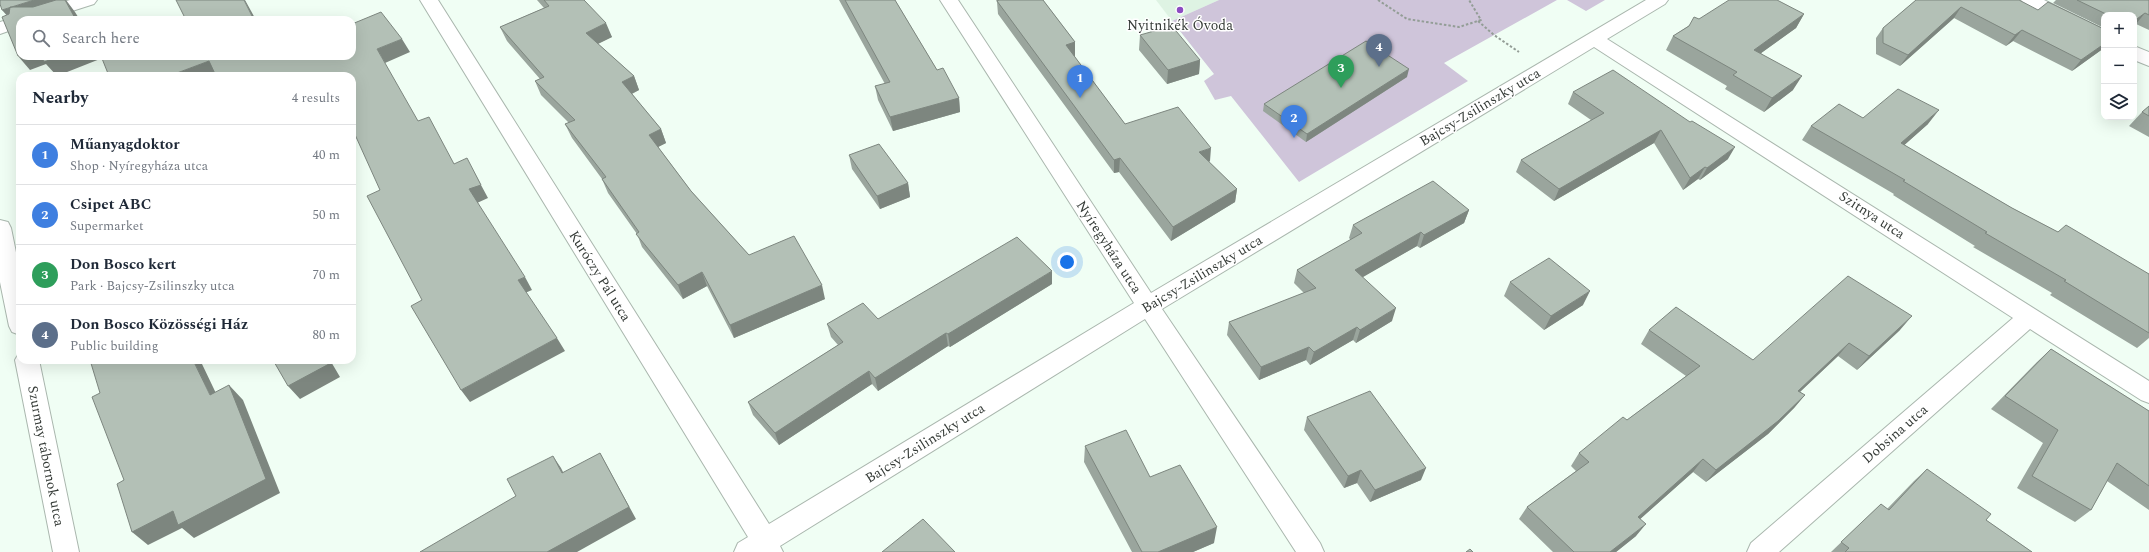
<!DOCTYPE html>
<html lang="en">
<head>
<meta charset="utf-8">
<style>
  body { margin:0; font-family:Spectral,serif; background:#f6f6f7; color:#1f2937 }
  .controls { position:absolute; right:12px; top:12px; display:grid; overflow:hidden; border-radius:8px; box-shadow:0 4px 16px #0002 }
  .controls button { width:36px; height:36px; display:grid; place-items:center; padding:0; border:0; border-bottom:1px solid #e0e1e3; background:#fff; color:#1f2937; font:20px sans-serif }
  .you { position:absolute; left:1067px; top:262px; width:14px; height:14px; margin:-10px; border:3px solid #fff; border-radius:50%; background:#1a73e8; box-shadow:0 0 0 6px #1a73e833 }
  .badge { display:grid; place-items:center; width:26px; height:26px; border-radius:50%; background:#8c4cc2; color:#fff; font-size:13px; font-weight:700 }
  .pin { position:absolute; translate:-50% -33px; filter:drop-shadow(0 1px 2px #0008) }
  .pin::after { content:''; position:absolute; top:21px; width:14px; height:12px; background:inherit; clip-path:polygon(0 0,100% 0,50% 100%) }
  .list { margin:0; padding:0; list-style:none }
  h2 { display:flex; justify-content:space-between; align-items:center; height:52px; margin:0; padding:0 16px; font-size:17px }
  h2 small { font-size:13px; font-weight:400; color:#747a83 }
  .list li { display:grid; grid-template-columns:26px 1fr auto; gap:12px; align-items:center; box-sizing:border-box; height:60px; padding:0 16px; border-top:1px solid #e0e1e3 }
  .list b { display:block; font-size:15px; white-space:nowrap }
  .list p { margin:0; font-size:13px; white-space:nowrap; color:#747a83 }
  .list em { font-size:13px; font-style:normal; color:#747a83 }
  .icon { flex:none; width:22px; height:22px; fill:none; stroke:currentColor; stroke-width:2; stroke-linecap:round; stroke-linejoin:round }
  .map { position:relative; flex:none; width:2149px; height:552px; overflow:hidden }
  .search { position:absolute; background:#fff; box-shadow:0 4px 16px #0002; left:16px; top:16px; width:340px; height:44px; display:flex; align-items:center; gap:10px; box-sizing:border-box; padding:0 14px; border-radius:12px; color:#747a83; font-size:15px }
  .panel { position:absolute; background:#fff; box-shadow:0 4px 16px #0002; left:16px; top:72px; width:340px; height:292px; border-radius:12px }
  .map>svg:first-child { display:block }
</style>
</head>
<body>
<div class="map">
<svg width="2149" height="552" viewBox="0 0 2149 552">
  <rect width="100%" height="100%" fill="#f0fef4"/>
  <path fill="#def3e3" d="M1156,0H1219L1172,21Z"/>
  <path fill="#cfc5da" d="M1219,0H1557L1444,63L1468,81L1299,182L1231,96L1215,100L1204,81L1214,74L1172,21Z
    M1567,0H1605L1586,11Z"/>
  <g fill="none" stroke-linecap="round" stroke-linejoin="round">
    <g stroke="#aab7ae" stroke-width="2">
      <path id="minor" d="M70,0H97L94,4L44,20H20V27L0,34V22Z
        M420,0H438L769,524L1134,303L940,0H958L1151,293L1646,0H1668L1665,4L1607,39L2149,381V403L2141,400L2030,329L1779,552H1747L1751,543L2013,318L1594,47L1162,309L1320,543L1324,552H1296L1145,319L780,546L783,552H734L738,543L748,537Z
        M2021,0H2044L2104,30V43L2024,4Z
        M2134,46L2149,52V66L2134,60Z
        M0,220L8,222L11,228L20,272V335L12,332L9,326L0,282Z
        M19,353L20,360H39L79,552H53L15,360Z"/>
    </g>
    <path stroke="#939d96" stroke-width="2" stroke-dasharray="2.5 2" stroke-linecap="butt" d="M1378,0L1407,19L1459,27L1481,20L1469,0
      M1478,21L1494,35L1519,52"/>
    <use href="#minor" fill="#fff" fill-rule="evenodd"/>
  </g>
  <path fill="#9aa59d" d="M537,0H584L612,37L598,44L634,76L639,90L632,94L661,129L666,143L658,147L691,191L749,255L825,299L734,338L707,286L683,299L642,247L637,234L608,193L602,179L572,138L565,124L569,123L541,95L535,81L540,79L507,41L500,27L544,8Z
    M839,0H895L937,70L959,98L960,112L893,131L878,100L875,86L885,84Z
    M996,0H1043L1075,42V56H1074L1125,124L1210,161L1209,162L1237,189L1235,202L1171,241L1119,172L1114,173L998,14L997,2Z
    M1916,0L2038,10L2104,29V48L2072,71L2013,41L2006,46L1954,18L1900,66L1876,54V38L1883,28Z
    M2056,0H2149V30L2136,24L2134,15H2104V28L2053,3Z
    M1804,14L1796,28L1761,53L1793,90L1764,112L1725,89L1727,86L1666,50L1673,36L1699,19Z
    M1140,35L1200,60L1199,74L1167,84L1139,50Z
    M1407,77L1306,142L1263,111L1264,104Z
    M1573,92L1728,159L1700,180L1698,179L1683,190L1654,143L1554,201L1516,172L1521,160L1591,120L1568,104Z
    M2149,106V137L2129,126L2142,112Z
    M1863,118L1928,124L1904,145L2012,208L2058,232L2149,274V338L2137,348L2050,295L2052,293L1973,247L1975,246L1893,195L1894,194L1802,140L1811,126Z
    M849,155L908,183L910,197L880,209L852,169Z
    M1469,210L1464,223L1420,248L1417,246L1362,277L1392,321L1356,343L1353,340L1310,365L1306,360L1259,380L1227,335L1229,322L1304,293L1294,283L1297,270L1351,240L1349,238L1353,225Z
    M1510,282L1583,305L1544,330L1504,296Z
    M1052,284L950,347L948,346L878,391L872,384L779,445L753,415L748,402L838,345L831,337L827,324L878,319Z
    M1649,330L1753,360L1900,330L1857,370L1838,356L1800,392L1805,395L1794,408L1768,434L1706,482L1693,472L1640,519L1636,536L1616,552H1553L1519,519L1527,507L1576,471L1571,466L1579,453L1627,420L1686,376L1641,344Z
    M2051,349L2149,411V510L2107,481L2091,510L2075,522L2017,488L2043,443L1991,409L2037,362Z
    M1307,417L1421,480L1370,502L1357,483L1344,488L1304,430Z
    M1085,446L1150,477L1214,543L1193,552H1132L1084,462Z
    M1927,469L1986,520L2032,552H1831L1881,504L1887,509L1914,481Z"/>
  <path fill="#7d867f" d="M34,0H65L9,18L2,10Z
    M65,0H66L75,12L80,20H76Z
    M244,0H245L256,20H254Z
    M1961,7L1954,18L1900,66L1908,55Z
    M2145,13L2136,24L2134,25V21Z
    M1804,14L1796,28L1746,64L1754,50Z
    M606,23L612,37L591,47L586,33Z
    M2022,30L2013,41L2006,46L2015,35Z
    M402,39L410,52L385,63L377,49Z
    M1075,42V56L1066,59V45Z
    M2104,44V48L2072,71L2081,60Z
    M20,55V56H99L100,59L57,76L46,64L30,70L18,56Z
    M1200,60L1199,74L1167,84L1168,70Z
    M209,61L219,74L214,76H169Z
    M1409,69L1407,77L1306,142L1307,134Z
    M634,76L639,90L627,96L622,82Z
    M1802,76L1793,90L1764,112L1772,98Z
    M959,98L960,112L893,131L890,117Z
    M1939,110L1928,124L1891,157L1901,143Z
    M352,126L358,136L352,139Z
    M661,129L666,143L654,149L649,135Z
    M1661,130L1654,143L1554,201L1559,189Z
    M1735,147L1728,159L1700,180L1707,168Z
    M1211,148L1210,161L1197,166L1199,152Z
    M1120,158L1119,172L1114,173V160Z
    M1705,167L1698,179L1683,190L1690,178Z
    M474,172L488,198L477,203L469,189Z
    M908,183L910,197L880,209L877,196Z
    M1237,189L1235,202L1171,241L1173,227Z
    M1469,210L1464,223L1420,248L1424,235Z
    M1421,232L1417,246L1351,284L1355,270Z
    M1052,271V284L950,347L948,334Z
    M702,272L707,286L683,299L678,285Z
    M525,277L532,290L525,293L518,280Z
    M822,285L825,299L734,338L730,325Z
    M1590,291L1583,305L1544,330L1551,316Z
    M1396,308L1392,321L1356,343L1360,330Z
    M1912,316L1900,330L1857,370L1869,356Z
    M1357,327L1353,340L1310,365L1314,352Z
    M946,333L948,346L878,391L875,378Z
    M557,338L565,351L470,402L461,390Z
    M1849,343L1838,356L1787,404L1798,391Z
    M1309,347L1306,360L1259,380L1261,367Z
    M193,360H198L202,364L224,410L210,395Z
    M327,360H330L340,377L300,399L288,386Z
    M869,371L872,384L779,445L775,433Z
    M229,385L243,400L280,493L194,538L182,528L148,545L132,532Z
    M1805,395L1794,408L1768,434L1706,482L1716,470Z
    M600,453L636,519L577,552H547Z
    M553,456L561,468L570,486L562,473Z
    M1703,459L1693,472L1629,529L1638,517Z
    M1426,468L1421,480L1370,502L1375,490Z
    M1361,470L1357,483L1344,488L1348,476Z
    M1646,524L1636,536L1616,552H1610Z
    M1217,527L1214,543L1193,552H1158Z"/>
  <path fill="#b3c0b6" stroke="#7d867f" d="M0,0H34L2,10L0,4Z
    M56,0H65L76,20H20V55L18,56L2,17L9,14L10,7H33Z
    M176,0H244L254,20H186Z
    M544,0H584L606,23L586,33L634,76L622,82L661,129L649,135L691,191L749,255L794,236L822,285L730,325L702,272L678,285L636,234L639,232L602,179L606,177L565,124L575,120L535,81L544,77L500,27L549,6Z
    M845,0H895L937,70L943,68L959,98L890,117L875,86L890,82Z
    M999,0H1043L1075,42L1066,45L1125,124L1178,107L1211,148L1199,152L1237,189L1173,227L1120,158L1114,160L997,1Z
    M1729,0H1777L1804,14L1754,50L1802,76L1772,98L1733,75L1737,72L1673,36L1689,26L1694,17L1699,19Z
    M1916,0H2019L2038,10L2048,2L2104,29V44L2081,60L2022,30L2015,35L1961,7L1908,55L1883,43V28Z
    M2077,0H2149V15L2145,13L2134,21V15H2108Z
    M381,12L402,39L377,49L418,121L429,117L454,164L467,158L481,185L469,189L525,277L518,280L557,338L461,390L411,306L422,300L367,196L380,190L352,128V76H216L209,61L169,76H109L101,56H352V24Z
    M1172,26L1200,60L1168,70L1140,35Z
    M1366,41L1409,69L1307,134L1264,104Z
    M41,56H60L44,62Z
    M1613,70L1690,122L1692,121L1735,147L1707,168L1705,167L1690,178L1661,130L1559,189L1521,160L1604,113L1573,92Z
    M1898,89L1939,110L1901,143L2012,208L2058,232L2066,225L2149,274V333L2064,281L2066,280L1985,233L1987,232L1903,181L1905,180L1811,126L1839,104L1863,118Z
    M2149,106V116L2142,112Z
    M879,144L908,183L877,196L849,155Z
    M1433,181L1469,210L1424,235L1421,232L1355,270L1396,308L1360,330L1357,327L1314,352L1309,347L1261,367L1229,322L1316,288L1297,270L1362,233L1353,225Z
    M1017,237L1052,271L948,334L946,333L875,378L869,371L775,433L748,402L843,342L827,324L863,303L878,319Z
    M1549,258L1590,291L1551,316L1510,282Z
    M1848,276L1912,316L1869,356L1849,343L1798,391L1805,395L1778,421L1716,470L1703,459L1638,517L1646,524L1610,552H1574L1527,507L1589,462L1579,453L1623,417L1627,420L1700,366L1649,330L1676,307L1753,360Z
    M2051,349L2149,411V486L2117,463L2091,510L2032,476L2058,430L2005,396Z
    M90,360H193L210,395L229,385L266,479L178,525L173,511L132,532L117,484L124,480L92,397L100,393Z
    M273,360H327L329,364L288,386Z
    M1370,391L1426,468L1375,490L1361,470L1348,476L1307,417Z
    M1126,430L1150,477L1180,465L1217,527L1158,552H1142L1085,446Z
    M600,453L629,507L547,552H420L516,496L507,479L553,456L562,473Z
    M1927,469L1991,514L1986,520L2032,552H1845L1849,548L1841,542L1881,504L1889,510Z
    M923,519L955,552H882Z
    M1470,549L1473,552H1466Z"/>
  <circle fill="#8c4cc2" stroke="#fff" stroke-width="1.5" cx="1180" cy="10" r="4"/>
  <g text-anchor="middle" dominant-baseline="central" stroke-width="3" stroke-linejoin="round" paint-order="stroke">
    <g font-size="14" fill="#363c38" stroke="#fff">
      <text x="1180" y="25">Nyitnikék Óvoda</text>
    </g>
    <g font-size="14" fill="#363c38" stroke="#fff">
      <text transform="translate(1480 107) rotate(-31)">Bajcsy-Zsilinszky utca</text>
      <text transform="translate(1872 215) rotate(33)">Szitnya utca</text>
      <text transform="translate(1109 247) rotate(57)">Nyíregyháza utca</text>
      <text transform="translate(1202 274) rotate(-31)">Bajcsy-Zsilinszky utca</text>
      <text transform="translate(600 276) rotate(58)">Kuróczy Pál utca</text>
      <text transform="translate(1895 434) rotate(-41)">Dobsina utca</text>
      <text transform="translate(925 443) rotate(-32)">Bajcsy-Zsilinszky utca</text>
      <text transform="translate(46 456) rotate(79)">Szurmay tábornok utca</text>
    </g>
  </g>
</svg>
<div class="controls">
<button>+</button>
<button>−</button>
<button><svg class="icon" aria-label="layers" viewBox="0 0 24 24"><path d="M12 4l9 5-9 5-9-5zM3 14l9 5 9-5"/></svg></button>
</div>
<div class="you"></div>
<div class="pin badge" style="left:1080px;top:98px;background:#3f7fe0">1</div>
<div class="pin badge" style="left:1294px;top:138px;background:#3f7fe0">2</div>
<div class="pin badge" style="left:1341px;top:88px;background:#2e9e5b">3</div>
<div class="pin badge" style="left:1379px;top:67px;background:#5c6f8a">4</div>
<div class="search"><svg class="icon" aria-label="search" viewBox="0 0 24 24"><circle cx="10" cy="10" r="6"/><path d="M15 15l6 6"/></svg>Search here</div>
<section class="panel">
<h2>Nearby<small>4 results</small></h2>
<ul class="list">
<li><span class="badge" style="background:#3f7fe0">1</span><div><b>Műanyagdoktor</b><p>Shop · Nyíregyháza utca</p></div><em>40 m</em></li>
<li><span class="badge" style="background:#3f7fe0">2</span><div><b>Csipet ABC</b><p>Supermarket</p></div><em>50 m</em></li>
<li><span class="badge" style="background:#2e9e5b">3</span><div><b>Don Bosco kert</b><p>Park · Bajcsy-Zsilinszky utca</p></div><em>70 m</em></li>
<li><span class="badge" style="background:#5c6f8a">4</span><div><b>Don Bosco Közösségi Ház</b><p>Public building</p></div><em>80 m</em></li>
</ul>
</section>
</div>
</body>
</html>
